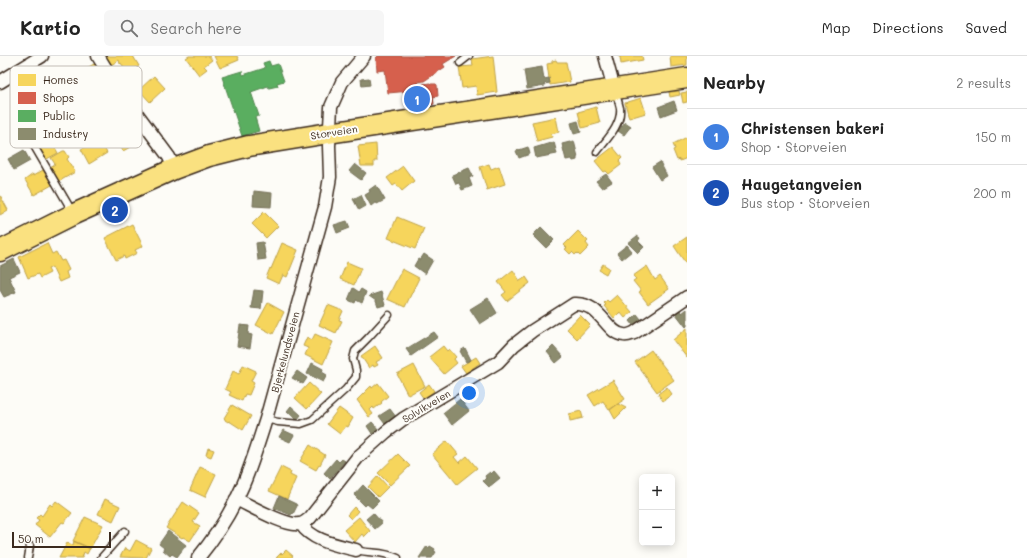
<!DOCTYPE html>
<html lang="en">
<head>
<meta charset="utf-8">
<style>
  body { margin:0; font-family:Mali,sans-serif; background:#f6f6f6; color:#222 }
  .controls { position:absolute; right:12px; bottom:12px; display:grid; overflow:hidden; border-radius:6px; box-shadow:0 2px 10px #0003 }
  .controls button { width:36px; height:36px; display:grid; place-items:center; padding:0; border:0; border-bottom:1px solid #e0e0e0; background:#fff; color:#222; font:20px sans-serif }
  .scale { position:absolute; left:12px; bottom:10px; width:99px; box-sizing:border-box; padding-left:4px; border:2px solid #3b2a1e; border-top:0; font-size:11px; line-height:14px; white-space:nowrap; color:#3b2a1e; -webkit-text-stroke:3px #fdfcf7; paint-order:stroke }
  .you { position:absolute; left:469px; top:337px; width:14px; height:14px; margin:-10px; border:3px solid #fff; border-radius:50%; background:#1a73e8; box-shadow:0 0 0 6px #1a73e833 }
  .badge { display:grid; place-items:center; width:26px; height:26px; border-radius:50%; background:#db2777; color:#fff; font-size:13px; font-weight:700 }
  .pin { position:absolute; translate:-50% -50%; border:2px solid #fff; box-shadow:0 1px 4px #0006 }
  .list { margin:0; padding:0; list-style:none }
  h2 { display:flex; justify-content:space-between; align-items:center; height:52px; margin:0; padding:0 16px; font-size:17px }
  h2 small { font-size:13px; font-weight:400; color:#767676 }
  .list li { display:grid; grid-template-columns:26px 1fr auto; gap:12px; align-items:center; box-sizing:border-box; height:56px; padding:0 16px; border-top:1px solid #e0e0e0 }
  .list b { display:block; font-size:15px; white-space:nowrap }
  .list p { margin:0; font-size:13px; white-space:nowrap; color:#767676 }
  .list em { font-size:13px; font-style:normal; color:#767676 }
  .icon { flex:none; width:22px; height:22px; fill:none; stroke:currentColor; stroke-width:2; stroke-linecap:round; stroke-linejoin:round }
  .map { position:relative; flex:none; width:687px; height:502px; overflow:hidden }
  header { display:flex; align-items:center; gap:24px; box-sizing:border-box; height:56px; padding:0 20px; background:#fff; border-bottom:1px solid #e0e0e0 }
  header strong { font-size:19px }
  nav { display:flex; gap:22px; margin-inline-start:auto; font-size:14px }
  .search { width:280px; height:36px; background:#f6f6f6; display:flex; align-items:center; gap:10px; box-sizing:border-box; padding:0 14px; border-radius:6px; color:#767676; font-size:15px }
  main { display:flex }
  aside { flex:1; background:#fff }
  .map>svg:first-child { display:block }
</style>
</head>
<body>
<header>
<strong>Kartio</strong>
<div class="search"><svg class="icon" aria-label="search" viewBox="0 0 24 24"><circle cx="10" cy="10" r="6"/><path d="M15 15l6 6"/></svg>Search here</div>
<nav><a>Map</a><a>Directions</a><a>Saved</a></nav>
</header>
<main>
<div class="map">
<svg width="687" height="502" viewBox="0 0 687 502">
  <rect width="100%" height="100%" fill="#fdfcf7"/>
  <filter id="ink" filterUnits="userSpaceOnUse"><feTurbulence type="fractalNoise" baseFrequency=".025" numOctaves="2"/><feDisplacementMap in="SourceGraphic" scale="8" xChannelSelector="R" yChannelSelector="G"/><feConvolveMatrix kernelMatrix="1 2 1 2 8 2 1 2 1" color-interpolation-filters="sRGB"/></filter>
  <g filter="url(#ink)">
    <path fill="#f6d55c" stroke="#bea249" d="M105,0H133L139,10L126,18L123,13L124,12L121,7L120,8L119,4L111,9Z
      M189,0H209L212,4L204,10L207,13L199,19L186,2Z
      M214,0H237L239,4L220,12Z
      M493,0L497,36L477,39L476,30L462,32L459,11L473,10L472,3Z
      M618,0H642L643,4L621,8L620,1Z
      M670,0H687V9L671,11Z
      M556,4L557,6H566L570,26L550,29L547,8L552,7V5Z
      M94,8L106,27L85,40L73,20Z
      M154,20L165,32L150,46L139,34Z
      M679,35L680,39L670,41L669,36Z
      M687,36V46L683,47L681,37Z
      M641,42L646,57L629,62L625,47Z
      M596,51L600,67L582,72L578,56Z
      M105,53L106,55L110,53L118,68L126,63L129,66L137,81L129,85L132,90L123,95L107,69L102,72L94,59Z
      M556,61L559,76L551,78L552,81L537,85L532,66Z
      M49,81L58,97L45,104L37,88Z
      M687,81V102L680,105V103L677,104L673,94L675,93L673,88Z
      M94,83L95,85L99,83L107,97L89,108L81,93L89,89L88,87Z
      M376,88L377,105H374V110H361L358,90Z
      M613,91L622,102L619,105L621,109L609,118L606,115L604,116L595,105Z
      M63,95H65L69,101L67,103L75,116L58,126L50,111L55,108L51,102Z
      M489,108L491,113L499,110L505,128L487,134L480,111Z
      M403,110L414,125L402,135L396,128L393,130L387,122Z
      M43,114L52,129L34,139L25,124L33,118V120Z
      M0,139L8,154L0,159Z
      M264,156L278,170L266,182L252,168Z
      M397,161L424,172L415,193L388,182Z
      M132,168L143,190L135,194L137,197L125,203L124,200L116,204L105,182Z
      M578,175L588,185L586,187L589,191L580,200L577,197L575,199L572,196L570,198L565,193L567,192L564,189Z
      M687,181V207L686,208L674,190Z
      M47,187L52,198L56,196L61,205L64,204L69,214L66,216L68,222L59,226L52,211L48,213L50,217L40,222L38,218L28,222L19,201Z
      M282,187L298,194L287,221L283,219L279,228L266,222L270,212L271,213Z
      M347,206L361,212L354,229L340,223Z
      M603,208L609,212L606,218L599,214Z
      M647,210L655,224L660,220L669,233L648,248L639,236L641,235L633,225L636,223L633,220Z
      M402,213L419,222L405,251L387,243Z
      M513,214L520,225L526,221L530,227L507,245L502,239L506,236L498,226Z
      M617,239L632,256L625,262L620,256L614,262L604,250L606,249L604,247L607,244L609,246Z
      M268,247L284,256L273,278L256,269Z
      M328,249L343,255L339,264L342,265L336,277L319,269Z
      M580,259L590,269L577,283L567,273Z
      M687,272V302L673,284Z
      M315,278L333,286L323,308L305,299L308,292L303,290L307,281L312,284Z
      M375,290L383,302L376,306L378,309L374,311L373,309L369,312L361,300Z
      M443,290L447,295L449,293L456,301L454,303L457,307L444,318L429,301Z
      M651,294L674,324L657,336L635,306Z
      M476,301L480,307L466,317L461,310Z
      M243,309L256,315L251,325L254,327L249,339L245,338L242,345L229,339L231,336L225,333L233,315L239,318Z
      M414,309L425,330L408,339L397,318Z
      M613,324L625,343L609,354L603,345L595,350L588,339Z
      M309,327L321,338L307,353L295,342Z
      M378,327L388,340L381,346L382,347L374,353L373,351L370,354L373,358L369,361L357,344L371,330L372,332Z
      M429,328L434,335L424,343L419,336Z
      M667,331L672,338L663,345L658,338Z
      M618,348L626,352L615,363L610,354Z
      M232,349L251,360L243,374L229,365L228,366L225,364V363L224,362Z
      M339,352L353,362L348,371L346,370L340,378L327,368Z
      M581,355L583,362L570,365L569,358Z
      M447,385L458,398L454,401L459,407L467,400L477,412L457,428L432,398Z
      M310,389L325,399L320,409H319L316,414L300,405Z
      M208,392L214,394L211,401L206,399Z
      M398,398L410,410L390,429L378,417Z
      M200,411L216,418L205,441L190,434Z
      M281,411L291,416L290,419L296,422L287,443L269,435Z
      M378,420L388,431L378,441L368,431Z
      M105,443L120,450L113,465L98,458Z
      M56,445L72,457L64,467L62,466L50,481L35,469L39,464L36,462L40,458L42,460L50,448L52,450Z
      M183,446L199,457L193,466L200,470L190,485L183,481L182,482L166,472Z
      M354,451L358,455L351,463L347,459Z
      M85,461L103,469L90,493L73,485Z
      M359,461L370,475L364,481L362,478L355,486L344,474Z
      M136,484L151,492L146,502L120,501L125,492L130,495Z
      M74,485L90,492L87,498L84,496L82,502H59L67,487L73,489Z
      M286,494L293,500L291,502H276L281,497L282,498Z"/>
    <path fill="#d6604d" stroke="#a8503f" d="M378,0H456L443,8L445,11L424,25L418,26L419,30L410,32V35L388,37L385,14L377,15L376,2Z
      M430,27L431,28H436L437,29L438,40L433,41L434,48L413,52L412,49L409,50L408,42H411L410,32L423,30V28Z"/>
    <path fill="#5aae61" stroke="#51864d" d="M269,5L271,10L278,8L284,25L277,27L278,30L269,32L268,30L251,36L259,60L255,61L259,75L242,80L222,21L242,15L243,19L265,12L263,7Z"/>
    <path fill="#8c8c6e" stroke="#746f56" d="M542,11L544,23L549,22L550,27L544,28L545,30L527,33L524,14Z
      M369,22L370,29L362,30L361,23Z
      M674,45L677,54L661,60L658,51Z
      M578,65L581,76L574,78L571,67Z
      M625,66L631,70L624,79L618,75Z
      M574,85L578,101H577V104L573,105L572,103L566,104L562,88Z
      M554,86L557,98L536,102L534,92Z
      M528,91L530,98L519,102L516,95Z
      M24,94L30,105L14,114L8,103Z
      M660,106L667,120L660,124L652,111Z
      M355,108L366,117L361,124L349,115Z
      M469,112L473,120L469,122L472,130L462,134L459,127L456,128L452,119Z
      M606,118L612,126L602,132L596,125Z
      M376,129L385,144L377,148L376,146L371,150L365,139L370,136L369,134Z
      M254,135L272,137L271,151L253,150Z
      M361,139L366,150L359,154L353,143Z
      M347,165L350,172L337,177L334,169Z
      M541,171L554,184L546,192L533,179Z
      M637,180L640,182L638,185L644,191L638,197L628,187Z
      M263,186L266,203L258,204L256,187Z
      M627,189L632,195L622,203L617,197Z
      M424,198L433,204L425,218L414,210L418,203L420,204Z
      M14,203L20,216L9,221L16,236L4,241L0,234V210Z
      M353,232L359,236L361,233L366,236L362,247L356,244L355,247L348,244Z
      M254,234L263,235L261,253L251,252Z
      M381,236L385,249L378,251L376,245L369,240Z
      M488,242L497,257L480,268L470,253Z
      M687,253V270L686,271L676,258L680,254L682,257Z
      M637,258L641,263L634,270L630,265Z
      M240,269L249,270L248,278L252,279L250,292L237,290Z
      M434,276L438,281L411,300L406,293Z
      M553,290L563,301L556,307L547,296Z
      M465,292L471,304L466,306L460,295Z
      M312,307L323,313L322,316L327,319L323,326L307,318Z
      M297,315L307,322L303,328L292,322Z
      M460,343L469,355L452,369L443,357Z
      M291,350L301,359L297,364L287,355Z
      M390,353L396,361L385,368L379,360Z
      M372,366L379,374L373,379L367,370Z
      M283,374L294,379L290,386L279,381Z
      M336,403L339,406L342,403L345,405L330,423L324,417Z
      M494,415L500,422L489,431L483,425L486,422L485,420L490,416L491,418Z
      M363,429L379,445L372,452L367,448L365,450L354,439Z
      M279,440L296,448L297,450L293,458L292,457L291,459L274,452Z
      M373,457L382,467L375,473L366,463Z
      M168,475L186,489L177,501L172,498L170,500L163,494L164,492L159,488Z
      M427,490L429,492L430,490L435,493L434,495L436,496L432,502H419Z"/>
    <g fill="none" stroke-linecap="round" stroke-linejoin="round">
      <g stroke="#3b2a1e" stroke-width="9">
        <path id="lane" d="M460,7L469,0
          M597,96C606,84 622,69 620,52C619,47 617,41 615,37
          M72,155L34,90V87L38,82L111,37L117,31
          M266,363L278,366L301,368L312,364L346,333L356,321V314L353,303L355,295L368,282L389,259
          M356,494C372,498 382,495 398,502
          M28,502L30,490
          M101,502L125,475"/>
      </g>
      <g stroke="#3b2a1e" stroke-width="15">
        <path id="street" d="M98,0L117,31L169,101L174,113
          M605,0L614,33
          M0,26L42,0
          M236,443C251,450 284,470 299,468C303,468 306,465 310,462L358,401L386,376L403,363L498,306L514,289L532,275L574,248C601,246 606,278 624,279C627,280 631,278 634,277L687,241
          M301,468C312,485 337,489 356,494
          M198,502C216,480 232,455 243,429C252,408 259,385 266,363L325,151L330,121L329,90L331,51L342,26L364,0"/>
      </g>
      <g stroke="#3b2a1e" stroke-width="23">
        <path id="primary" d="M0,195L74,158L174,113L209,100L249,90L329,77L687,22"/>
      </g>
      <use href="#lane" stroke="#fdfcf7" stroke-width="6"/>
      <use href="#street" stroke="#fdfcf7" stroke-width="12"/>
      <use href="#primary" stroke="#fae180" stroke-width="20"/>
    </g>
  </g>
  <g text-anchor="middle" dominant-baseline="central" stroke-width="4" stroke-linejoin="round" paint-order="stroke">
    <g font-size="10" fill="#3b2a1e" stroke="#fdfcf7">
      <text transform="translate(334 76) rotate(-9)">Storveien</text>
      <text transform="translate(285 296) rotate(-75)">Bjerkelundsveien</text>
      <text transform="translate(426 350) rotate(-31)">Solvikveien</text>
    </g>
  </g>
  <rect x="10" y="10" width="132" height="82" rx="6" fill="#fdfcf7" stroke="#c3bdb6" stroke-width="1"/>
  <rect x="18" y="18" width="18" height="12" fill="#f6d55c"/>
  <rect x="18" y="36" width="18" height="12" fill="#d6604d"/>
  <rect x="18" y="54" width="18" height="12" fill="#5aae61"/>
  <rect x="18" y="72" width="18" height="12" fill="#8c8c6e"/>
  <g font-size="11" fill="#3b2a1e">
    <text x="43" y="28">Homes</text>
    <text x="43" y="46">Shops</text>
    <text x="43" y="64">Public</text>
    <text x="43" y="82">Industry</text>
  </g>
</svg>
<div class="controls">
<button>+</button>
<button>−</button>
</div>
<div class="scale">50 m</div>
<div class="you"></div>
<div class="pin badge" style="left:417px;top:43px;background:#3f7fe0">1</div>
<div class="pin badge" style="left:115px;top:154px;background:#1a4fb4">2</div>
</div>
<aside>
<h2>Nearby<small>2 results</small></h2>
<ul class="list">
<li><span class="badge" style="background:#3f7fe0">1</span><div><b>Christensen bakeri</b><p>Shop · Storveien</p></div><em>150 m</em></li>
<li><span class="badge" style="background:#1a4fb4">2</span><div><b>Haugetangveien</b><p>Bus stop · Storveien</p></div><em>200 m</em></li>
</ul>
</aside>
</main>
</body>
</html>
